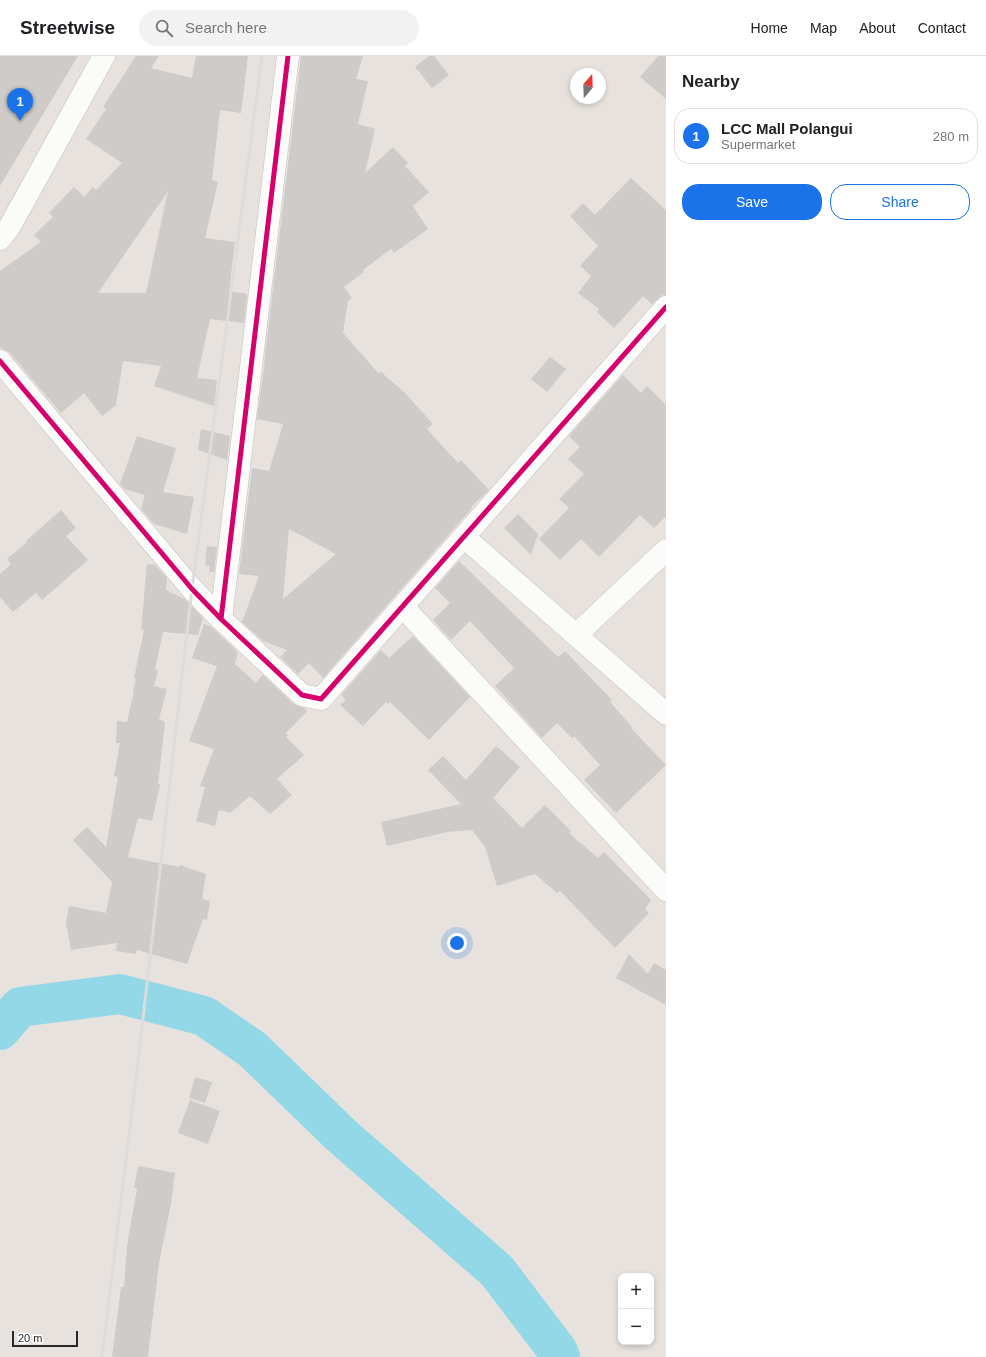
<!DOCTYPE html>
<html lang="en">
<head>
<meta charset="utf-8">
<style>
  body { margin:0; font-family:Arial,sans-serif; background:#f2f2f2; color:#202124 }
  .controls { position:absolute; right:12px; bottom:12px; display:grid; overflow:hidden; border-radius:8px; box-shadow:0 2px 6px #0003 }
  .controls button { width:36px; height:36px; display:grid; place-items:center; padding:0; border:0; border-bottom:1px solid #e0e0e0; background:#fff; color:#202124; font:20px sans-serif }
  .compass { position:absolute; left:570px; top:12px; width:36px; height:36px; border-radius:50%; background:#fff; box-shadow:0 2px 6px #0003; rotate:19deg }
  .scale { position:absolute; left:12px; bottom:10px; width:66px; box-sizing:border-box; padding-left:4px; border:2px solid #282828; border-top:0; font-size:11px; line-height:14px; white-space:nowrap; color:#282828; -webkit-text-stroke:3px #fff; paint-order:stroke }
  .you { position:absolute; left:457px; top:887px; width:14px; height:14px; margin:-10px; border:3px solid #fff; border-radius:50%; background:#1a73e8; box-shadow:0 0 0 6px #1a73e833 }
  .badge { display:grid; place-items:center; width:26px; height:26px; border-radius:50%; background:#1a73e8; color:#fff; font-size:13px; font-weight:700 }
  .pin { position:absolute; translate:-50% -33px; filter:drop-shadow(0 1px 2px #0008) }
  .pin::after { content:''; position:absolute; top:21px; width:14px; height:12px; background:inherit; clip-path:polygon(0 0,100% 0,50% 100%) }
  .list { margin:0; padding:0; list-style:none }
  h2 { display:flex; justify-content:space-between; align-items:center; height:52px; margin:0; padding:0 16px; font-size:17px }
  h2 small { font-size:13px; font-weight:400; color:#757577 }
  .list li { display:grid; grid-template-columns:26px 1fr auto; gap:12px; align-items:center; box-sizing:border-box; height:56px; margin:0 8px 8px; padding:0 8px; border:1px solid #e0e0e0; border-radius:16px }
  .list b { display:block; font-size:15px; white-space:nowrap }
  .list p { margin:0; font-size:13px; white-space:nowrap; color:#757577 }
  .list em { font-size:13px; font-style:normal; color:#757577 }
  .actions { display:flex; gap:8px; padding:12px 16px }
  .actions a { flex:1; padding:9px 0; border:1px solid #1a73e8; border-radius:16px; text-align:center; font-size:14px; color:#1a73e8 }
  .actions .main { background:#1a73e8; color:#fff }
  .icon { flex:none; width:22px; height:22px; fill:none; stroke:currentColor; stroke-width:2; stroke-linecap:round; stroke-linejoin:round }
  .map { position:relative; flex:none; width:666px; height:1301px; overflow:hidden }
  header { display:flex; align-items:center; gap:24px; box-sizing:border-box; height:56px; padding:0 20px; background:#fff; border-bottom:1px solid #e0e0e0 }
  header strong { font-size:19px }
  nav { display:flex; gap:22px; margin-inline-start:auto; font-size:14px }
  .search { width:280px; height:36px; background:#f2f2f2; display:flex; align-items:center; gap:10px; box-sizing:border-box; padding:0 14px; border-radius:22px; color:#757577; font-size:15px }
  main { display:flex }
  aside { flex:1; background:#fff }
  .map>svg:first-child { display:block }
</style>
</head>
<body>
<header>
<strong>Streetwise</strong>
<div class="search"><svg class="icon" aria-label="search" viewBox="0 0 24 24"><circle cx="10" cy="10" r="6"/><path d="M15 15l6 6"/></svg>Search here</div>
<nav><a>Home</a><a>Map</a><a>About</a><a>Contact</a></nav>
</header>
<main>
<div class="map">
<svg width="666" height="1301" viewBox="0 0 666 1301">
  <rect width="100%" height="100%" fill="#e7e2de"/>
  <g fill="none" stroke-linecap="round" stroke-linejoin="round">
    <path stroke="#92d8e7" stroke-width="40" d="M0,974L20,951L120,938L204,960L252,993L342,1080L497,1215L557,1294L560,1301"/>
  </g>
  <path fill="#cecbc8" fill-rule="evenodd" d="M0,0H78L0,130Z
    M136,0H159L151,12L192,22L196,0H248L241,57L220,54L212,124L218,126L205,182L235,186L229,235L247,238L244,267L210,263L197,322L217,324L214,350L154,330L161,310L123,305L116,349L102,360L84,337L61,357L10,297L0,291V215L41,186L34,179L53,161L49,157L74,131L84,141L93,131L96,134L122,107L86,83L106,53L103,51ZM168,135L146,237H98Z
    M301,0H363L356,23L368,25L358,68L375,73L365,117L393,91L408,107L405,110L429,136L413,150L428,173L394,197L391,193L363,214L364,216L344,231L352,242L348,245L343,277L379,318L381,316L405,337L433,368L427,373L458,407L461,404L489,434L471,451L472,452L323,622L309,607L298,618L280,601L287,594L263,585L242,566L259,520L239,518L252,412L269,415L283,368L257,363L263,318L265,309L264,308ZM289,473L336,498L283,543Z
    M429,0H434L449,19L432,32L415,11Z
    M658,0H666V43L640,21Z
    M631,122L666,154V239H662L652,248L643,240L614,272L597,256L599,253L578,237L591,220L580,210L598,190L570,160L583,147L595,159Z
    M550,301L566,313L547,336L531,323Z
    M623,319L641,337L647,330L666,349V460L654,472L640,459L599,501L581,483L560,504L539,483L569,452L559,443L584,418L568,403L580,391L569,380Z
    M201,373L230,380L227,404L198,394Z
    M137,380L176,392L163,436L194,441L187,478L154,468L141,453L145,439L124,433L120,428Z
    M61,454L76,472L66,480L88,504L42,544L36,537L13,556L0,541V518L11,508L7,503L27,486L26,485Z
    M518,458L538,478L531,499L504,472Z
    M207,490L217,491L214,516H209L210,510L205,509Z
    M459,505L558,601L565,595L612,644L610,646L632,671L631,672L666,709L616,757L584,724L600,709L574,680L572,682L557,667L542,682L495,630L514,612L470,565L451,584L433,564L450,547L435,532Z
    M147,508L155,509L167,522L166,534L185,543L203,562L198,579L163,576L155,613L158,614L154,630L167,633L159,663L165,666L158,728L160,729L152,765L138,762L128,801L179,811L180,809L206,818L202,843L210,845L207,864L203,863L187,908L137,894L136,898L116,895L117,887L71,894L66,867L69,850L106,857L112,826L73,784L87,771L106,791L118,721L114,720L120,687H116L117,665L127,666L134,636H133L136,623L134,622L144,574L141,573Z
    M204,568L210,570L238,596L235,608L256,627L263,619L293,648L304,652L307,655L286,677L288,679L286,681L304,699L277,723L292,739L270,758L250,740L230,757L219,754L215,770L196,765L205,731L200,730L214,693L189,685L217,610L192,602Z
    M413,580L470,641L429,684L390,646L388,648L386,646L363,670L340,649L346,644L341,639L381,594L389,602Z
    M496,690L520,711L493,742L522,772L545,749L571,775L569,777L598,802L604,796L651,844L645,853L649,857L615,892L560,835L557,837L535,818L497,830L485,791L472,774L447,776L387,790L381,766L461,748L428,714L443,700L466,724Z
    M629,898L648,918L654,907L666,914V949L616,922Z
    M195,1021L212,1026L205,1047L189,1042Z
    M190,1044L220,1055L208,1088L178,1077Z
    M138,1110L175,1117L171,1148L159,1207L148,1301H112L121,1231H124L127,1190L137,1132H134Z"/>
  <g fill="none" stroke-linecap="round" stroke-linejoin="round">
    <g stroke="#c0bfbf" stroke-width="23">
      <path id="street" d="M0,183L10,170L104,0
        M0,305L192,533L221,563L302,639L321,643L666,251
        M464,481L666,658
        M403,551L666,834
        M221,563L288,0
        M576,579L666,494"/>
    </g>
    <use href="#street" stroke="#fbfbfa" stroke-width="22"/>
    <path stroke="#dddcdd" stroke-width="3" d="M102,1301L140,989L192,533L262,0"/>
    <g stroke="#fff" stroke-width="8">
      <path id="cycleway" d="M0,305L192,533L221,563L302,639L321,643L666,251
        M221,563L288,0"/>
    </g>
    <use href="#cycleway" stroke="#d6006c" stroke-width="5"/>
  </g>
</svg>
<div class="controls">
<button>+</button>
<button>−</button>
</div>
<svg class="compass" viewBox="-18 -18 36 36"><path d="M0-13l5 13h-10z" fill="#e53935"/><path d="M0 13l5-13h-10z" fill="#757577"/></svg>
<div class="scale">20 m</div>
<div class="you"></div>
<div class="pin badge" style="left:20px;top:65px">1</div>
</div>
<aside>
<h2>Nearby<small></small></h2>
<ul class="list">
<li><span class="badge">1</span><div><b>LCC Mall Polangui</b><p>Supermarket</p></div><em>280 m</em></li>
</ul>
<div class="actions"><a class="main">Save</a><a>Share</a></div>
</aside>
</main>
</body>
</html>
